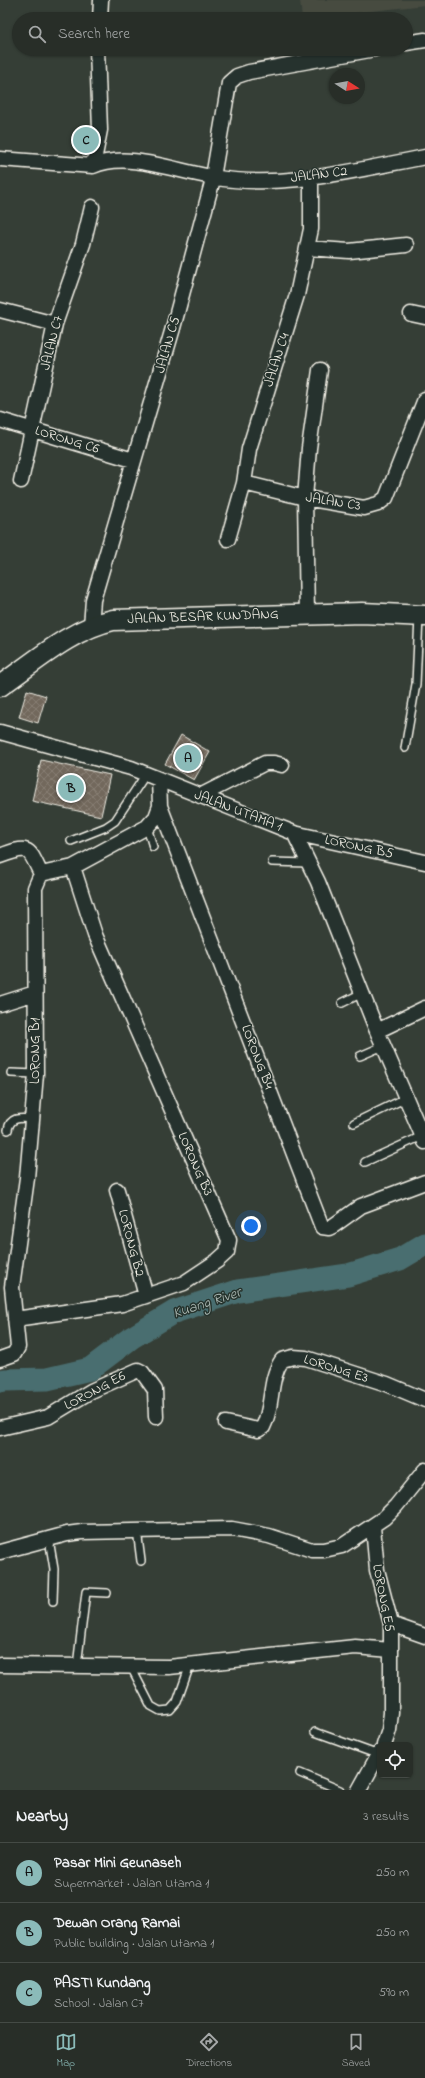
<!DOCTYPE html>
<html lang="en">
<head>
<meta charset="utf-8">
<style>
  body { margin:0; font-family:"Indie Flower",sans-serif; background:#343a34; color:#f1f3f6 }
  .controls { position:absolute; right:12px; bottom:12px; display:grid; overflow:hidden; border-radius:6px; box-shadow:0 1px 3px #0004 }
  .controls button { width:36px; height:36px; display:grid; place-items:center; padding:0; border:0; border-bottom:1px solid #444a45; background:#282e28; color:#f1f3f6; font:20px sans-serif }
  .compass { position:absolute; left:329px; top:68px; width:36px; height:36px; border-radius:50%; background:#282e28; box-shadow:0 1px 3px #0004; rotate:101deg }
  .you { position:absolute; left:251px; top:1226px; width:14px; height:14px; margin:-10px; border:3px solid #fff; border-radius:50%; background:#1a73e8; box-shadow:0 0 0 6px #1a73e833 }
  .badge { display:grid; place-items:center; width:26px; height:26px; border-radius:50%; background:#8bbbb9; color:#111; font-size:13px; font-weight:700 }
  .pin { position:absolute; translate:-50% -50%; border:2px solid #fff; box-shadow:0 1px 4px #0006 }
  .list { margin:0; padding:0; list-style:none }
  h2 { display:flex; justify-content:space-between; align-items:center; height:52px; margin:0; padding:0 16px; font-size:17px }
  h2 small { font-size:13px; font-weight:400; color:#a5a8a8 }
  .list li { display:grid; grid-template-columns:26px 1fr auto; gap:12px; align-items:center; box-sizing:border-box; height:60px; padding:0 16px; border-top:1px solid #444a45 }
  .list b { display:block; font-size:15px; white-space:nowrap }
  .list p { margin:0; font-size:13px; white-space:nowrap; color:#a5a8a8 }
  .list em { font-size:13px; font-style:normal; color:#a5a8a8 }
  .icon { flex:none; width:22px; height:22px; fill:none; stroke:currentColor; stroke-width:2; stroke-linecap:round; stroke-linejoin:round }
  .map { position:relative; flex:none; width:425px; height:1790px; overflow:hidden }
  .search { position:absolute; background:#282e28; box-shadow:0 1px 3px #0004; left:12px; right:12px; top:12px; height:44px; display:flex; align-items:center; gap:10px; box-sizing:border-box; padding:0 14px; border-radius:22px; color:#a5a8a8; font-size:15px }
  .sheet { height:232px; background:#282e28 }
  nav { display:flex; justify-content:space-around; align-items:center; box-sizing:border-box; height:56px; border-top:1px solid #444a45; background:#282e28; font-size:11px; color:#a5a8a8 }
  nav a { display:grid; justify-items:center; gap:2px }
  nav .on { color:#8bbbb9 }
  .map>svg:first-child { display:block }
</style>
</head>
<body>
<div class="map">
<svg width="425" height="1790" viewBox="0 0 425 1790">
  <defs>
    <pattern id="building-cross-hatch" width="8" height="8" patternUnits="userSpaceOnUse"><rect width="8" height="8" fill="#72685b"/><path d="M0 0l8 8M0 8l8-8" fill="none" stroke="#877e73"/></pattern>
  </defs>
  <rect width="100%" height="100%" fill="#353e36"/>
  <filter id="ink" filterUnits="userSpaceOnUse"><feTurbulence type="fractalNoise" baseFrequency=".025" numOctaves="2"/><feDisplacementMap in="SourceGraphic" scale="8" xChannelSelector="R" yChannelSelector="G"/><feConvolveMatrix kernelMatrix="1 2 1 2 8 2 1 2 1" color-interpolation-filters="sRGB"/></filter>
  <g filter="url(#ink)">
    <path fill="#474b41" d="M300,0H425V5L302,19Z"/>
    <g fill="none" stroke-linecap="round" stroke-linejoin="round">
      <path stroke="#4a6e6f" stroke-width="23" d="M0,1381L5,1380L47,1379L90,1369L131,1338L174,1312L238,1291L348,1275L400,1259L425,1244"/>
    </g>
    <path fill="url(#building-cross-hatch)" stroke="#f4f1e8" d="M27,690L46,696L38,723L19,717Z
      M181,735L210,752L194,780L165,764Z
      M41,760L110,775L101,816L32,801Z"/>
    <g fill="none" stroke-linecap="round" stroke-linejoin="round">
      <g stroke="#f4f1e8" stroke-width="10">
        <path id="service" d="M405,748L416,684L419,617
          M147,827L153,847
          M71,841L106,827L115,821L146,774
          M272,862L309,863
          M342,1003L362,993
          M360,1056L383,1046
          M11,1073L36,1074
          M354,1123L406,1098
          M8,1130C10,1116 21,1118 33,1119
          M365,1162L422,1136
          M137,1530L141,1561
          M49,1539L54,1569L53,1601
          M77,1666L86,1592L107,1593
          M131,1667L151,1706L160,1711L170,1710L177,1702L190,1665
          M315,1732L379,1755
          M300,1773L340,1790"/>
      </g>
      <g stroke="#f4f1e8" stroke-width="17">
        <path id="minor" d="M100,19L101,0
          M406,43L425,40
          M0,159L93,166C127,151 175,171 212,177C282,190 356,170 425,157
          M93,166L100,130L97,49
          M307,248L349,251L406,245
          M0,310L55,324
          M411,314L425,317
          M0,420L133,460
          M21,481L55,324L83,244L92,207
          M244,483L305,498L364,508L378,504L386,498L425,399
          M228,539L244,483L249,449L297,295L311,229V178
          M307,614L305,498L309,448L320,370
          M91,626L93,600L173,328L212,183L229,83L237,76L249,72L375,49
          M0,732L131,768L294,833L318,882L377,1031L425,1142
          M159,779L160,806L322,1227L329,1228L333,1226L361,1206L425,1182
          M200,796L265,763H274L282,765
          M294,833L425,862
          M0,856C30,845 28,847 41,874
          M0,1004L35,993
          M377,1031L425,1008
          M117,1190L146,1296
          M15,1319L122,1304L184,1283L217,1261L227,1252L229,1240L95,935L73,867
          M0,1359L14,1354L18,1347L12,1287L27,1178L36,1074L35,888L41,874L73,867L147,827L156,817L160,806
          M226,1423L258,1430L263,1427C274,1406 268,1380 282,1360L293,1357L306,1358L387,1384L425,1400
          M0,1428L48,1417L91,1391L138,1370L142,1372L155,1390L156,1417
          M373,1527L377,1570L391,1624V1713L389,1730L384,1745
          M0,1552L67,1534L82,1532L232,1529L269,1536L312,1550H324L342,1546L384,1518L396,1506L425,1470
          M391,1624L425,1636
          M0,1665L169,1667L355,1647L391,1650
          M359,1790L380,1752"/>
      </g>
      <g stroke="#f4f1e8" stroke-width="23">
        <path id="secondary" d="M0,686C35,662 71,629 113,620L362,613L425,616"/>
      </g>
      <use href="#service" stroke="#26332d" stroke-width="7"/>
      <use href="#minor" stroke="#26332d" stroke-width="14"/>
      <use href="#secondary" stroke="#26332d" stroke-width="20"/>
    </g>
  </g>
  <g text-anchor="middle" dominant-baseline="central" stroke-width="3" stroke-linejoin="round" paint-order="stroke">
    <g font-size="14" fill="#f4f1e8" stroke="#26332d">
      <text transform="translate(319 175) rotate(-7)">JALAN C2</text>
      <text transform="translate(52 343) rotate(-76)">JALAN C7</text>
      <text transform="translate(168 345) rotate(-74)">JALAN C5</text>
      <text transform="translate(277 360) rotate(-72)">JALAN C4</text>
      <text transform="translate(67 440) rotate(17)">LORONG C6</text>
      <text transform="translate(333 502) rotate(9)">JALAN C3</text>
      <text transform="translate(203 617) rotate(-2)">JALAN BESAR KUNDANG</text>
      <text transform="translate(238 811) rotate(21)">JALAN UTAMA 1</text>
      <text transform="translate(359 847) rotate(12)">LORONG B5</text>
      <text transform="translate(35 1051) rotate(-90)">LORONG B1</text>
      <text transform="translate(257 1057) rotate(69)">LORONG B4</text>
      <text transform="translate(195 1164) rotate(66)">LORONG B3</text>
      <text transform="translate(131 1243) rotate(75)">LORONG B2</text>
      <text transform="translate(336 1369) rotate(17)">LORONG E3</text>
      <text transform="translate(95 1391) rotate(-28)">LORONG E6</text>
      <text transform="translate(383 1598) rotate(79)">LORONG E5</text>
    </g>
    <g font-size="15" font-style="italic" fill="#b0bdb8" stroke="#26332d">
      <text transform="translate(207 1303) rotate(-18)">Kuang River</text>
    </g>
  </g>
</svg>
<div class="controls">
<button><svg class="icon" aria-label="locate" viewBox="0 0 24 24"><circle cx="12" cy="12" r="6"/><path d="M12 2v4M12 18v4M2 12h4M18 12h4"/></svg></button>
</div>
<svg class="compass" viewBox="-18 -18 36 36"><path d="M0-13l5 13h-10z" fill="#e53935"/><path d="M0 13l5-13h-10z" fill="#a5a8a8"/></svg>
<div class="you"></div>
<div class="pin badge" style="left:188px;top:758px">A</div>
<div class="pin badge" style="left:71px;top:788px">B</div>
<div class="pin badge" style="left:86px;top:140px">C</div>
<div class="search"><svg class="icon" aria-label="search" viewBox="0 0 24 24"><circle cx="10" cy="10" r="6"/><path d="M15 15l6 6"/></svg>Search here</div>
</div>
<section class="sheet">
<h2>Nearby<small>3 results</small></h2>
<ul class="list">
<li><span class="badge">A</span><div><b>Pasar Mini Geunaseh</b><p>Supermarket · Jalan Utama 1</p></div><em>250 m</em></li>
<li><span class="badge">B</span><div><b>Dewan Orang Ramai</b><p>Public building · Jalan Utama 1</p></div><em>250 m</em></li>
<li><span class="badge">C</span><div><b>PASTI Kundang</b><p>School · Jalan C7</p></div><em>590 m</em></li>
</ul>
</section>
<nav>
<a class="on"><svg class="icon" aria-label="map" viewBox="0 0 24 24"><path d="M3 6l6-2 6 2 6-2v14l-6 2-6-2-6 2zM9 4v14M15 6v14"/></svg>Map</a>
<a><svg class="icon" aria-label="directions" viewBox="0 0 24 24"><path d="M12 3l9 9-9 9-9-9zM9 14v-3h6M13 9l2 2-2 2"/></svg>Directions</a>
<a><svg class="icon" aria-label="saved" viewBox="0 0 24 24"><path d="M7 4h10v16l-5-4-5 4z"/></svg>Saved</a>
</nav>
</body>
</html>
